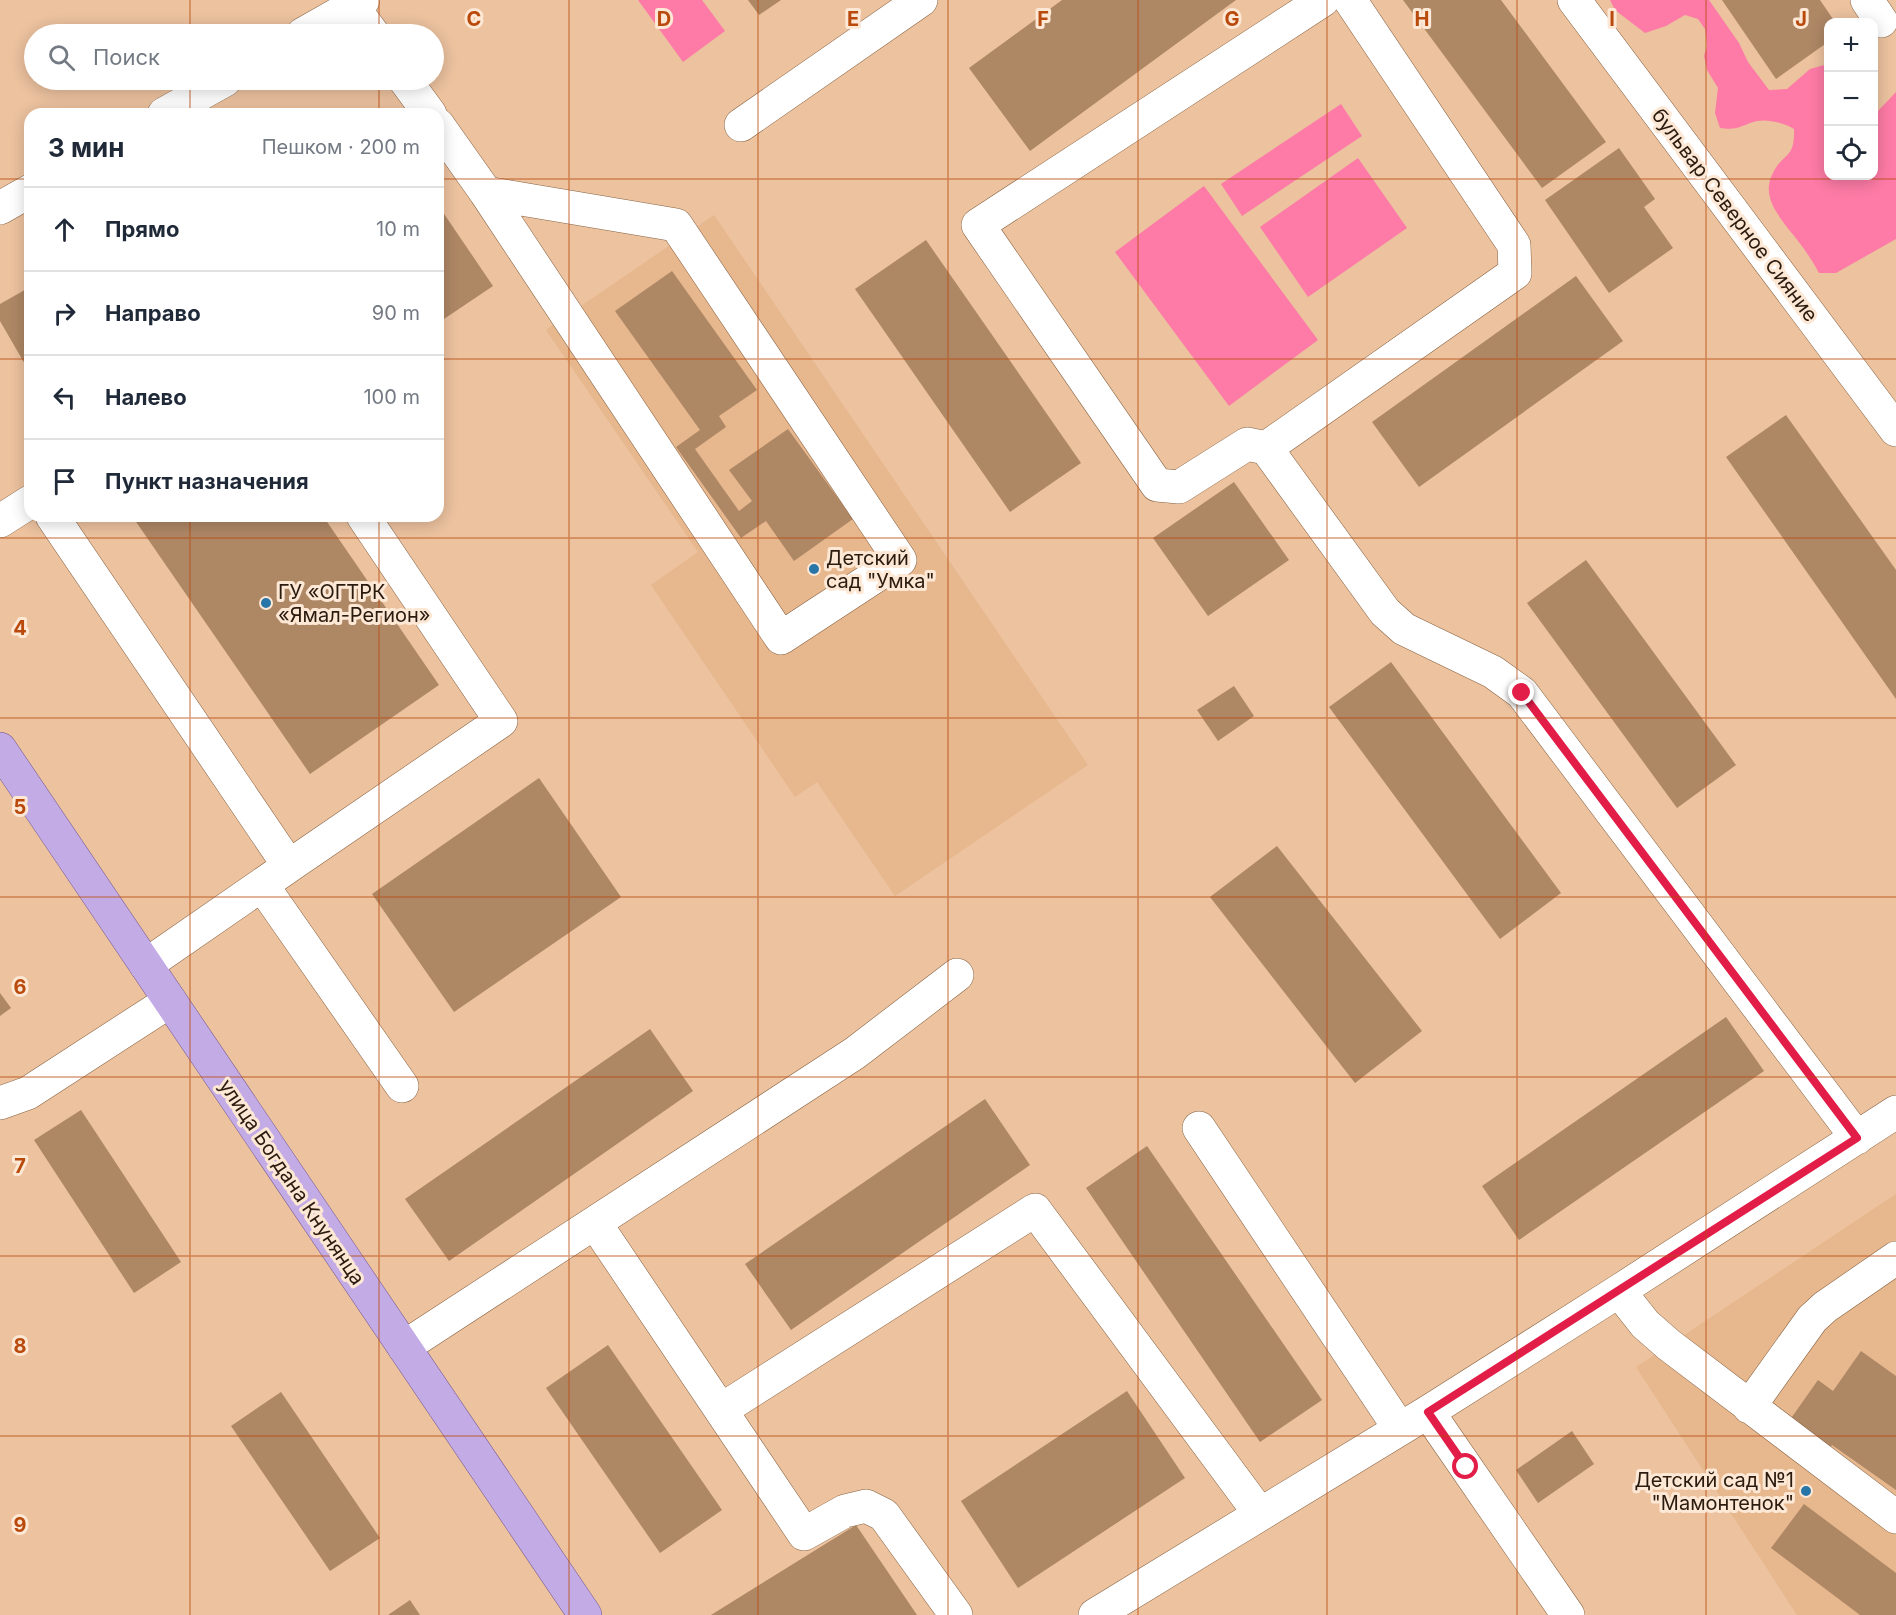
<!DOCTYPE html>
<html lang="ru">
<head>
<meta charset="utf-8">
<style>
  body { margin:0; font-family:Inter,sans-serif; background:#f2f2f3; color:#1f2937 }
  .controls { position:absolute; right:18px; top:18px; display:grid; overflow:hidden; border-radius:12px; box-shadow:0 3px 15px #0003 }
  .controls button { width:54px; height:54px; display:grid; place-items:center; padding:0; border:0; border-bottom:2px solid #e0e1e3; background:#fff; color:#1f2937; font:30px sans-serif }
  .stop { position:absolute; width:18px; height:18px; margin:-14px; border:4px solid #e11d48; border-radius:50%; background:#fff }
  .stop.end { background:#e11d48; border-color:#fff; box-shadow:0 2px 6px #0008 }
  .list { margin:0; padding:0; list-style:none }
  h2 { display:flex; justify-content:space-between; align-items:center; height:78px; margin:0; padding:0 24px; font-size:26px }
  h2 small { font-size:20px; font-weight:400; color:#747a83 }
  .list li { display:grid; grid-template-columns:39px 1fr auto; gap:18px; align-items:center; box-sizing:border-box; height:84px; padding:0 24px; border-top:2px solid #e0e1e3 }
  .list b { display:block; font-size:22px; white-space:nowrap }
  .list em { font-size:20px; font-style:normal; color:#747a83 }
  .icon { flex:none; width:33px; height:33px; fill:none; stroke:currentColor; stroke-width:2; stroke-linecap:round; stroke-linejoin:round }
  .map { position:relative; flex:none; width:1896px; height:1615px; overflow:hidden }
  .search { position:absolute; background:#fff; box-shadow:0 3px 15px #0003; left:24px; top:24px; width:420px; height:66px; display:flex; align-items:center; gap:15px; box-sizing:border-box; padding:0 21px; border-radius:33px; color:#747a83; font-size:22px }
  .panel { position:absolute; background:#fff; box-shadow:0 3px 15px #0003; left:24px; top:108px; width:420px; height:414px; border-radius:18px }
  .map>svg:first-child { display:block }
</style>
</head>
<body>
<div class="map">
<svg width="1896" height="1615" viewBox="0 0 1896 1615">
  <rect width="100%" height="100%" fill="#ecc29f"/>
  <path fill="#e7b78e" d="M714,215L1088,765L895,896L817,782L795,797L651,585L698,552L546,330Z
    M1896,1194V1615H1797L1636,1367Z"/>
  <path fill="#fd7ba6" d="M638,0H702L725,31L683,62Z
    M1610,0H1709L1739,43L1748,62L1769,90L1787,89L1810,69L1828,64V176H1874V109L1878,111L1896,92V239L1836,273H1819C1811,258 1801,244 1790,231C1777,214 1761,195 1773,173C1783,152 1795,160 1794,129C1784,123 1768,119 1757,121C1741,125 1739,131 1720,128L1715,113L1718,88L1707,70L1704,56L1707,46L1705,29L1698,19L1685,15L1666,26L1645,33L1615,10Z
    M1341,104L1362,136L1242,216L1221,184Z
    M1358,158L1407,228L1308,297L1260,227Z
    M1204,186L1318,340L1229,406L1115,252Z"/>
  <path fill="#ae8765" d="M748,0H781L759,15Z
    M1062,0H1236L1030,151L969,68Z
    M1403,0H1501L1606,142L1542,188Z
    M1722,0H1820L1835,22H1828V42L1776,79Z
    M1619,148L1655,199L1644,207L1673,248L1609,293L1545,200Z
    M438,205L493,286L438,323Z
    M926,240L1081,463L1010,512L855,289Z
    M672,271L757,390L719,416L726,427L695,449L739,511L752,501L729,470L788,429L853,519L794,561L766,521L741,538L676,447L700,430L615,311Z
    M1576,276L1623,341L1419,487L1372,422Z
    M30,287V373L0,321V304Z
    M1786,415L1896,570V699L1726,457Z
    M1234,482L1289,560L1208,616L1153,538Z
    M132,516H323L439,685L310,774Z
    M1586,560L1736,765L1677,808L1527,603Z
    M1391,662L1561,893L1500,939L1329,707Z
    M1234,686L1254,716L1218,741L1197,710Z
    M539,778L621,897L454,1012L372,894Z
    M1277,846L1422,1031L1355,1083L1210,897Z
    M0,993L11,1008L0,1016Z
    M1726,1017L1764,1071L1519,1240L1482,1186Z
    M650,1029L693,1091L449,1261L405,1199Z
    M985,1099L1030,1165L791,1330L745,1264Z
    M81,1110L181,1262L134,1293L34,1140Z
    M1147,1146L1322,1400L1260,1442L1086,1188Z
    M608,1345L722,1510L660,1553L546,1388Z
    M1861,1351L1896,1376V1490L1832,1445L1827,1452L1787,1424L1818,1380L1833,1391Z
    M1127,1391L1185,1478L1018,1588L961,1501Z
    M281,1392L380,1538L330,1571L231,1426Z
    M1572,1431L1594,1464L1538,1503L1516,1470Z
    M1804,1504L1896,1573V1615H1860L1771,1548Z
    M856,1525L917,1615H711Z
    M410,1600L420,1615H388Z"/>
  <g fill="none" stroke-linecap="round" stroke-linejoin="round">
    <g stroke="#876241" stroke-width="34">
      <path id="minor" d="M1350,0L1514,245L1515,273L1266,448L1385,612L1404,629L1493,672L1522,693L1857,1138
        M1574,0L1896,430
        M1867,0L1881,21
        M352,6L373,34
        M303,34L363,0
        M405,80L430,114
        M164,114L225,80
        M438,125L486,193L781,638L900,560L676,225L486,193
        M741,125L921,0
        M0,208L30,191
        M1266,448L1247,444L1179,487L1157,485L978,225L1323,0
        M52,516L289,866L146,965
        M0,521L30,502
        M289,866L501,721L363,516
        M262,885L402,1086
        M0,1103L28,1093L170,1001
        M1199,1128L1400,1429
        M595,1223L804,1534L845,1511L866,1506L884,1515L956,1615
        M1619,1291L1645,1324L1669,1345L1896,1517
        M404,1347L855,1053L957,975
        M1749,1407L1812,1319L1825,1307L1896,1258
        M721,1410L1035,1210L1260,1514
        M1428,1412L1568,1615
        M1095,1615L1428,1412L1619,1291L1896,1112"/>
    </g>
    <g stroke="#74568e" stroke-width="34">
      <path id="major" d="M0,749L585,1615"/>
    </g>
    <use href="#minor" stroke="#fff" stroke-width="33"/>
    <use href="#major" stroke="#c3ace5" stroke-width="33"/>
  </g>
  <g fill="none" stroke-linecap="round" stroke-linejoin="round">
    <path stroke="#e11d48" stroke-width="8" d="M1466,1467L1428,1412L1857,1138L1522,693"/>
  </g>
  <path fill="none" stroke="#b94a0c" stroke-width="1.5" stroke-opacity="0.55" d="M190,0V34M379,0V34M569,0V1615M758,0V1615M948,0V1615M1138,0V1615M1327,0V1615M1517,0V1615M1706,0V1615M190,80V114M379,80V114M0,179H30M438,179H1896M0,359H30M438,359H1896M190,516V1615M379,516V1615M0,538H1896M0,718H1896M0,897H1896M0,1077H1896M0,1256H1896M0,1436H1896"/>
  <g fill="#2876a8" stroke="#fde7d5" stroke-width="2">
    <circle cx="814" cy="569" r="6"/>
    <circle cx="266" cy="603" r="6"/>
    <circle cx="1806" cy="1491" r="6"/>
  </g>
  <g text-anchor="middle" dominant-baseline="central" stroke-width="6" stroke-linejoin="round" paint-order="stroke">
    <g font-size="20" fill="#2b1b0e" stroke="#fde7d5">
      <text transform="translate(1735 215) rotate(53)">бульвар Северное Сияние</text>
      <text transform="translate(292 1182) rotate(56)">улица Богдана Кнунянца</text>
    </g>
    <g font-size="20" fill="#2b1b0e" stroke="#fde7d5" text-anchor="start">
      <text x="826" y="558">Детский<tspan x="826" dy="23">сад "Умка"</tspan></text>
      <text x="278" y="592">ГУ «ОГТРК<tspan x="278" dy="23">«Ямал-Регион»</tspan></text>
      <text x="1794" y="1480" text-anchor="end">Детский сад №1<tspan x="1794" dy="23">"Мамонтенок"</tspan></text>
    </g>
  </g>
  <g font-size="20" text-anchor="middle" font-weight="bold" fill="#b94a0c" stroke="#fde7d5" stroke-width="6" stroke-linejoin="round" paint-order="stroke">
    <text x="474" y="26">C</text>
    <text x="664" y="26">D</text>
    <text x="853" y="26">E</text>
    <text x="1043" y="26">F</text>
    <text x="1232" y="26">G</text>
    <text x="1422" y="26">H</text>
    <text x="1612" y="26">I</text>
    <text x="1801" y="26">J</text>
    <text x="20" y="635">4</text>
    <text x="20" y="814">5</text>
    <text x="20" y="994">6</text>
    <text x="20" y="1173">7</text>
    <text x="20" y="1353">8</text>
    <text x="20" y="1532">9</text>
  </g>
</svg>
<div class="controls">
<button>+</button>
<button>−</button>
<button><svg class="icon" aria-label="locate" viewBox="0 0 24 24"><circle cx="12" cy="12" r="6"/><path d="M12 2v4M12 18v4M2 12h4M18 12h4"/></svg></button>
</div>
<div class="stop" style="left:1466px;top:1467px"></div>
<div class="stop end" style="left:1522px;top:693px"></div>
<div class="search"><svg class="icon" aria-label="search" viewBox="0 0 24 24"><circle cx="10" cy="10" r="6"/><path d="M15 15l6 6"/></svg>Поиск</div>
<section class="panel">
<h2>3 мин<small>Пешком · 200 m</small></h2>
<ul class="list">
<li><svg class="icon" aria-label="ahead" viewBox="0 0 24 24"><path d="M12 20V5M6 11l6-6 6 6"/></svg><div><b>Прямо</b></div><em>10 m</em></li>
<li><svg class="icon" aria-label="right" viewBox="0 0 24 24"><path d="M7 20v-9h11M14 6l5 5-5 5"/></svg><div><b>Направо</b></div><em>90 m</em></li>
<li><svg class="icon" aria-label="left" viewBox="0 0 24 24"><path d="M17 20v-9H6M10 6l-5 5 5 5"/></svg><div><b>Налево</b></div><em>100 m</em></li>
<li><svg class="icon" aria-label="arrive" viewBox="0 0 24 24"><path d="M6 21V4h12l-3 4 3 4H6"/></svg><div><b>Пункт назначения</b></div></li>
</ul>
</section>
</div>
</body>
</html>
